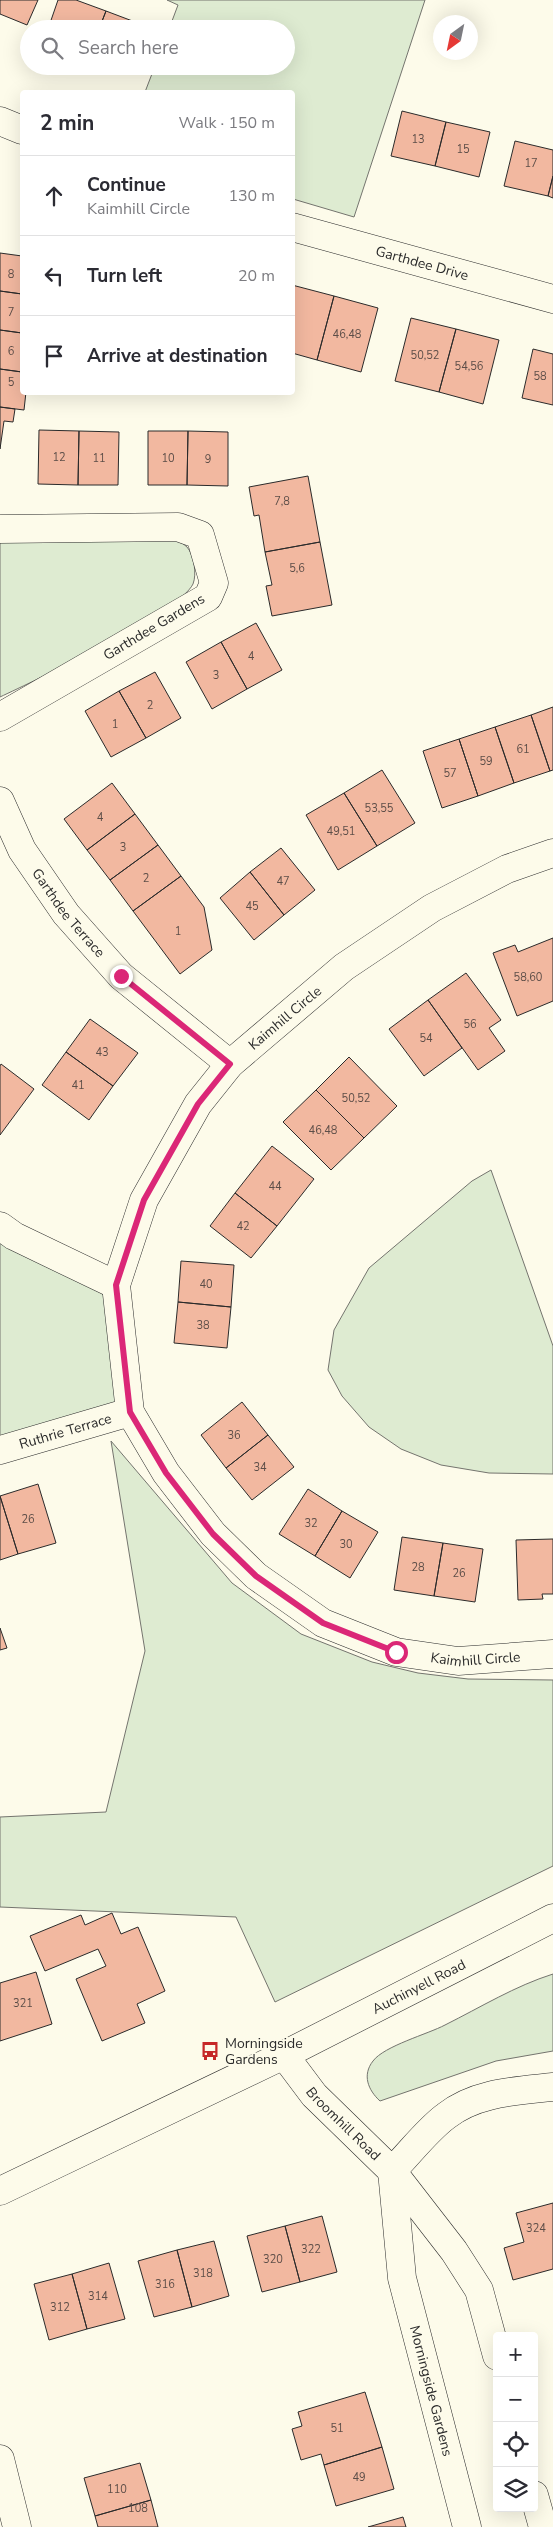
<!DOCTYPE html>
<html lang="en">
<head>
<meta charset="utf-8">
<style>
  body { margin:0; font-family:"Nunito Sans",sans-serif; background:#f2f2f3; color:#2b2b33 }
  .controls { position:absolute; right:15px; bottom:15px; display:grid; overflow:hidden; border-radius:5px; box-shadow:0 5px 20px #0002 }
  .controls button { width:45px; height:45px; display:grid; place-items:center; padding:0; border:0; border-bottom:1px solid #e1e1e2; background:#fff; color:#2b2b33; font:25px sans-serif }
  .compass { position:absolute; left:433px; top:15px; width:45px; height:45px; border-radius:50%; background:#fff; box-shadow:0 5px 20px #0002; rotate:213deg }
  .stop { position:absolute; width:15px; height:15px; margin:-11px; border:4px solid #db2777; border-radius:50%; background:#fff }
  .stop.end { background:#db2777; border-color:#fff; box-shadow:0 1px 5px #0008 }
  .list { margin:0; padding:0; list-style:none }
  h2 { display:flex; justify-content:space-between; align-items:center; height:65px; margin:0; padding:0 20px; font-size:21px }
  h2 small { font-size:16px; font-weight:400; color:#7c7c81 }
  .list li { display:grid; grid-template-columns:32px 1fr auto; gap:15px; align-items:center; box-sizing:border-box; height:80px; padding:0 20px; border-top:1px solid #e1e1e2 }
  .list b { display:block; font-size:19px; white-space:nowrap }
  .list p { margin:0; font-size:16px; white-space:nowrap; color:#7c7c81 }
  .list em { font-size:16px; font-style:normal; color:#7c7c81 }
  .icon { flex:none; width:28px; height:28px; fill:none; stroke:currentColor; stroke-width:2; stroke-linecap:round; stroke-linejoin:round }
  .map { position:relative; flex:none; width:553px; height:2527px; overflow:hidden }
  .search { position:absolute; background:#fff; box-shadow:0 5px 20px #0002; left:20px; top:20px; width:275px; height:55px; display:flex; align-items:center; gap:12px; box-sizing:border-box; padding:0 18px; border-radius:28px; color:#7c7c81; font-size:19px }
  .panel { position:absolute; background:#fff; box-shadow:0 5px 20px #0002; left:20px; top:90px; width:275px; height:305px; border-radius:5px }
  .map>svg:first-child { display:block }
</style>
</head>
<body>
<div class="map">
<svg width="553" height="2527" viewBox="0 0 553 2527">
  <rect width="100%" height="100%" fill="#fdfbea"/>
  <path fill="#deebd1" stroke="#74746e" d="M167,0H425L354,217L293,199L292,92H145L155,66H286V29H169L178,5Z
    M0,536H171C176,540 183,543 187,547C194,555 197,574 193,584C179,613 36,680 0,697Z
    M491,1170L553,1346V1474L489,1473L441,1465L401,1449L369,1427L342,1396L328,1370L334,1330L369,1268L472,1181Z
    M0,1226L116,1285L130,1412L0,1450Z
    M111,1441L232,1583L301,1634L372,1662L418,1673L468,1679L553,1680V1866L275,2002L236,1917L0,1907V1817L106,1812L145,1651Z
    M553,1974V2051L496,2061L380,2101C368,2090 362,2075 373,2061C384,2046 428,2034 445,2025C481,2007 515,1986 553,1974Z"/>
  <path fill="#f2b8a0" stroke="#2b2b2b" d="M0,0H38L27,25L0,14Z
    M58,0H76L106,11L99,29H48Z
    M106,11L151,28L150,29H99Z
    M402,111L446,122L435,166L391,156Z
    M446,122L490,132L479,177L435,166Z
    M515,141L553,150V176L548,196L504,186Z
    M553,176V198L548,196Z
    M0,253L22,256V294L0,291Z
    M292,285L334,296L317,360L292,353Z
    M0,291L22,294V333L0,330Z
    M334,296L378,308L361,372L317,360Z
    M411,318L456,329L439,392L395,381Z
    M456,329L499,340L483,404L439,392Z
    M0,330L22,333V372L0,369Z
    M533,349L553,354V405L522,398Z
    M0,369L22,372V392H26L24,410L0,407Z
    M0,407L15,409L13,422L4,421L0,449Z
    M39,430L79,431L78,485L38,484Z
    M79,431L119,432L118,485H78Z
    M148,431H188L187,485H148Z
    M188,431L228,432V486L187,485Z
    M308,476L320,542L265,552L259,515L254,516L249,487Z
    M320,542L332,605L272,616L266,586L272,585L265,552Z
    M256,623L282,670L247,689L221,642Z
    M221,642L247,689L212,709L186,662Z
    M155,672L181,718L146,738L119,691Z
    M119,691L146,738L111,757L85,711Z
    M553,707V770L550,771L531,715Z
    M531,715L550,771L514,783L495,727Z
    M495,727L514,783L478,796L459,739Z
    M459,739L478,796L442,808L423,751Z
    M382,770L415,823L377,846L344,793Z
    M112,783L135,814L87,850L64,819Z
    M344,793L377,846L338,870L306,815Z
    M135,814L158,845L110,880L87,850Z
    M158,845L181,876L133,911L110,880Z
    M281,848L315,890L284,915L250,872Z
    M250,872L284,915L254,940L220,898Z
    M181,876L204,907L212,950L180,974L133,911Z
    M553,938V1001L517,1016L493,953L515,945L518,952Z
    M466,973L501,1020L489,1028L505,1051L478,1070L428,1000Z
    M428,1000L462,1048L424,1076L389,1029Z
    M90,1019L138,1053L113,1086L66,1052Z
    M66,1052L113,1086L89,1120L42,1085Z
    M349,1057L397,1106L364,1138L316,1090Z
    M1,1064L34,1089L0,1135V1066Z
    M316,1090L364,1138L331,1170L283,1122Z
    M272,1146L314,1179L277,1226L235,1193Z
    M235,1193L277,1226L251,1258L210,1226Z
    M181,1261L234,1265L231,1307L178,1302Z
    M178,1302L231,1307L227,1348L174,1343Z
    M242,1402L268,1435L226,1468L201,1435Z
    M268,1435L294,1467L252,1500L226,1468Z
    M38,1484L56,1543L18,1554L0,1496Z
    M308,1489L342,1511L315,1556L279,1534Z
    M0,1496L18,1554L0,1560Z
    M342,1511L378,1532L350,1578L315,1556Z
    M402,1537L443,1543L434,1596L394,1590Z
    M553,1539V1594H542L543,1599L518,1600L516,1540Z
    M443,1543L483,1549L475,1602L434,1596Z
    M0,1628L7,1648L0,1650Z
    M112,1913L121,1934L138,1927L165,1991L137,2004L145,2023L102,2041L76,1979L106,1966L98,1949L45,1971L30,1936L81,1915L85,1925Z
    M36,1972L52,2024L0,2041V1983Z
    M553,2203V2269L513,2280L504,2248L524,2242L516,2213Z
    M322,2216L337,2272L300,2282L285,2226Z
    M285,2226L300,2282L262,2292L247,2236Z
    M214,2241L229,2296L192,2307L177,2250Z
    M177,2250L192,2307L154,2317L138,2261Z
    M109,2263L125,2319L87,2329L72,2274Z
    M72,2274L87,2329L49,2340L34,2284Z
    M365,2392L382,2447L324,2465L321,2454L301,2460L292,2429L302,2426L298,2412Z
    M382,2447L394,2489L336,2506L324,2465Z
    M140,2463L151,2500L95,2516L84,2478Z
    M151,2500L158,2527H98L95,2516Z
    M403,2517L406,2527H368Z"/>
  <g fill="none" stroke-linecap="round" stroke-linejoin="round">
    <g stroke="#2b2b2b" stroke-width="29">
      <g id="minor">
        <path d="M0,121L22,130"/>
        <path id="s1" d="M292,227L553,299"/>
        <path d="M0,529L178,527L200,535L214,583L208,597L0,717"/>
        <path id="s2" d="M0,801L22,850L66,914L121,976L230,1064"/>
        <path id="s3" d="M553,853L507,869L432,908L344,967L230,1064L198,1104L144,1200L116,1285L130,1412L166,1473L213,1534L256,1576L323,1623L396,1652L458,1661L553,1654"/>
        <path d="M0,1226L14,1236L116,1285"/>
        <path id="s4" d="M0,1450L130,1412"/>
        <path id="s5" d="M284,2055L314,2095L392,2171C410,2153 426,2131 446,2116C476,2092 517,2091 553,2087"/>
        <path id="s6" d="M392,2171L402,2278L467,2527"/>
        <path d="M392,2171L454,2251L479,2290L497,2356"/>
        <path id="s7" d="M0,2191L284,2055L553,1918"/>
        <path d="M0,2459L17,2527"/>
        <path d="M534,2495L543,2527"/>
      </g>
    </g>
    <use href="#minor" stroke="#fdfbea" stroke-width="28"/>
  </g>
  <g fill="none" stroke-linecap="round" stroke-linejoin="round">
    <path stroke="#db2777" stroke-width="6" d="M121,976L230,1064L198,1104L144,1200L116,1285L130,1412L166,1473L213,1534L256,1576L323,1623L396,1652"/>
  </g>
  <defs>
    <g id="bus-bare" transform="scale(1.5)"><path d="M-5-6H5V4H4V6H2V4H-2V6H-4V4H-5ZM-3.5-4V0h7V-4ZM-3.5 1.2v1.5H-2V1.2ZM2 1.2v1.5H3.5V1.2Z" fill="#c62828" stroke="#fdfbea" stroke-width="2.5" paint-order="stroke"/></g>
  </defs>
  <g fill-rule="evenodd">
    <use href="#bus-bare" x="210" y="2051"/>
  </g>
  <g text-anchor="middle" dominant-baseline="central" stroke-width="4" stroke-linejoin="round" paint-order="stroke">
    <g font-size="11" fill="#5d4e48">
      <text x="418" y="139">13</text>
      <text x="463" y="149">15</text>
      <text x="531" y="163">17</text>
      <text x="11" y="274">8</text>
      <text x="11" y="312">7</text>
      <text x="347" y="334">46,48</text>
      <text x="11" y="351">6</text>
      <text x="425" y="355">50,52</text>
      <text x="469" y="366">54,56</text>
      <text x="540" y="376">58</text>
      <text x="11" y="382">5</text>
      <text x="59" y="457">12</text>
      <text x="99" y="458">11</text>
      <text x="168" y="458">10</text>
      <text x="208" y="459">9</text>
      <text x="282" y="501">7,8</text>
      <text x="297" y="568">5,6</text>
      <text x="251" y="656">4</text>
      <text x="216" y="675">3</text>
      <text x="150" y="705">2</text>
      <text x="115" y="724">1</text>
      <text x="523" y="749">61</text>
      <text x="486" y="761">59</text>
      <text x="450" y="773">57</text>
      <text x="379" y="808">53,55</text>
      <text x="100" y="817">4</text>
      <text x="341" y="831">49,51</text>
      <text x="123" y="847">3</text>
      <text x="146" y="878">2</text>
      <text x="283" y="881">47</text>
      <text x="252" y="906">45</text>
      <text x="178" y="931">1</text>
      <text x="528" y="977">58,60</text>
      <text x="470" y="1024">56</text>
      <text x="426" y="1038">54</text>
      <text x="102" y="1052">43</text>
      <text x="78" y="1085">41</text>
      <text x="356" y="1098">50,52</text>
      <text x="323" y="1130">46,48</text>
      <text x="275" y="1186">44</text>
      <text x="243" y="1226">42</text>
      <text x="206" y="1284">40</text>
      <text x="203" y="1325">38</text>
      <text x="234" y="1435">36</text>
      <text x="260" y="1467">34</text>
      <text x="28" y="1519">26</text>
      <text x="311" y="1523">32</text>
      <text x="346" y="1544">30</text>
      <text x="418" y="1567">28</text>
      <text x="459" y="1573">26</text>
      <text x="23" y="2003">321</text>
      <text x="536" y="2228">324</text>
      <text x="311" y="2249">322</text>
      <text x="273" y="2259">320</text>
      <text x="203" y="2273">318</text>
      <text x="165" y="2284">316</text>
      <text x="98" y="2296">314</text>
      <text x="60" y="2307">312</text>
      <text x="337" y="2428">51</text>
      <text x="359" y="2477">49</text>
      <text x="117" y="2489">110</text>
      <text x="138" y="2508">108</text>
    </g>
    <g font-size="14" fill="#2b2b2b" stroke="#fdfbea">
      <text stroke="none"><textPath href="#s1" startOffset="135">Garthdee Drive</textPath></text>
      <text transform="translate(154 627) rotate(-31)">Garthdee Gardens</text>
      <text stroke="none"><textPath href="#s2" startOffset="132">Garthdee Terrace</textPath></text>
      <text transform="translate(285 1018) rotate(-40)">Kaimhill Circle</text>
      <text stroke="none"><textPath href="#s4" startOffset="68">Ruthrie Terrace</textPath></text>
      <text stroke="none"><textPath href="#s3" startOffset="1216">Kaimhill Circle</textPath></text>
      <text stroke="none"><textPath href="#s7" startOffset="466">Auchinyell Road</textPath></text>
      <text stroke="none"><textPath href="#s5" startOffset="91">Broomhill Road</textPath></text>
      <text stroke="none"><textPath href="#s6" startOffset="224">Morningside Gardens</textPath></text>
    </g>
    <g font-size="14" fill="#2b2b2b" stroke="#fdfbea" text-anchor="start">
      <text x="225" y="2043">Morningside<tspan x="225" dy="16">Gardens</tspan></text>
    </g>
  </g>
</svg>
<div class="controls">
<button>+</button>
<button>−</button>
<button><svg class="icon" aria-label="locate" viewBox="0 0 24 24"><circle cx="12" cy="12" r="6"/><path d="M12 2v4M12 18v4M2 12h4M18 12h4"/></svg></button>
<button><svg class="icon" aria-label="layers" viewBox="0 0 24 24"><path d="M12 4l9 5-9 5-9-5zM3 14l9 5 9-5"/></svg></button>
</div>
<svg class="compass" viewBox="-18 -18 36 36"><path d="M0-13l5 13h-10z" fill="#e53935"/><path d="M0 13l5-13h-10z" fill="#7c7c81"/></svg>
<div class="stop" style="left:396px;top:1652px"></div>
<div class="stop end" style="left:121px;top:976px"></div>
<div class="search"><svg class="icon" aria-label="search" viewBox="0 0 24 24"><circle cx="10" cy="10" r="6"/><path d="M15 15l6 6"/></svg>Search here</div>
<section class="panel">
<h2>2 min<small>Walk · 150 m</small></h2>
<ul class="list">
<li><svg class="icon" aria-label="ahead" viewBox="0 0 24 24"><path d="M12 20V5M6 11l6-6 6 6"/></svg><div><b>Continue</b><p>Kaimhill Circle</p></div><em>130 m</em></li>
<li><svg class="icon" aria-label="left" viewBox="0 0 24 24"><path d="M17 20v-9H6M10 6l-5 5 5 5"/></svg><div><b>Turn left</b></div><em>20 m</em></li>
<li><svg class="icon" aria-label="arrive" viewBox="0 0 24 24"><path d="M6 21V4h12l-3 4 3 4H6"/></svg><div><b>Arrive at destination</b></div></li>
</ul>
</section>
</div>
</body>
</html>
